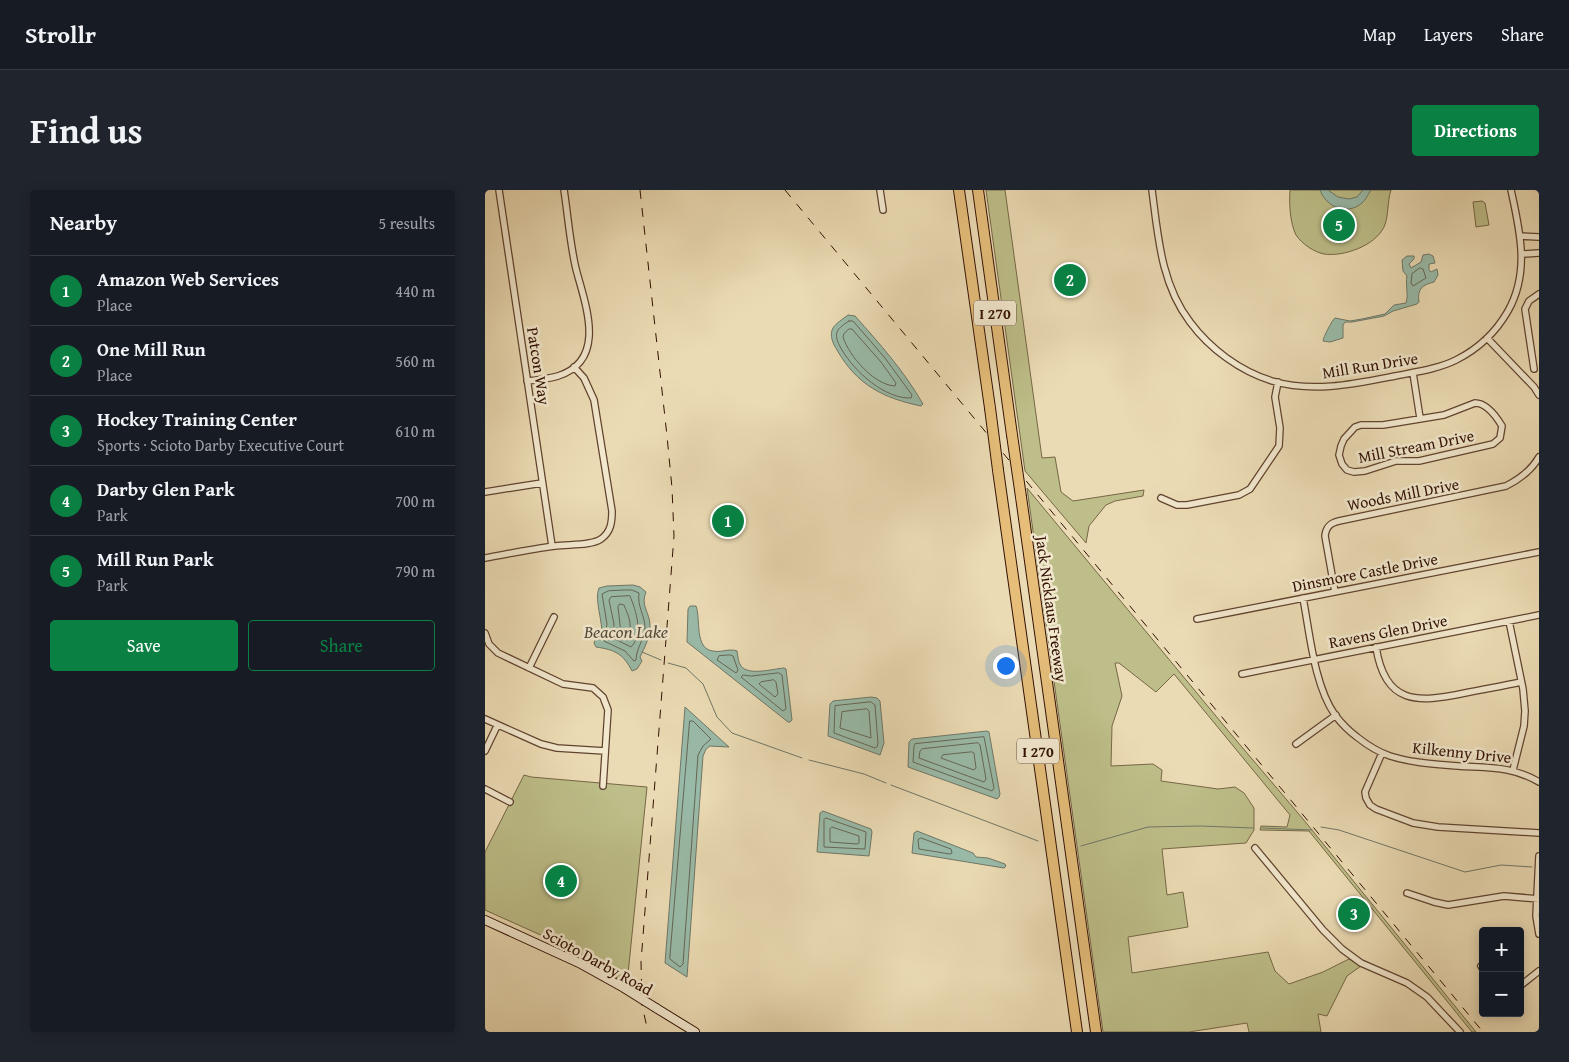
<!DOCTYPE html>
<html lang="en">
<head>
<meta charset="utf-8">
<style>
  body { margin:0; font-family:"Gentium Book Plus",serif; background:#20242c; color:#f1f3f6 }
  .controls { position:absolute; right:15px; bottom:15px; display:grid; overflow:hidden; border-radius:5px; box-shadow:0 2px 12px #0003 }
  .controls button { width:45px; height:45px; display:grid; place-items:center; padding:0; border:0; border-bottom:1px solid #363941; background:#171b24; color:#f1f3f6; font:25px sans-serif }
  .you { position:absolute; left:520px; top:475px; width:18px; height:18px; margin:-12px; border:4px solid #fff; border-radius:50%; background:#1a73e8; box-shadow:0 0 0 8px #1a73e833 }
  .badge { display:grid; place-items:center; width:32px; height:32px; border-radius:50%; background:#0b8043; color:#fff; font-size:16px; font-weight:700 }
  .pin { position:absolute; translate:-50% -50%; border:2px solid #fff; box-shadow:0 1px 5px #0006 }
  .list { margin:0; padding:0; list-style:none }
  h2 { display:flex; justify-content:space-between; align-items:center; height:65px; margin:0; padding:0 20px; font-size:21px }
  h2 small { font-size:16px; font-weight:400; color:#9ea1a6 }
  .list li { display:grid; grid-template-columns:32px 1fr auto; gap:15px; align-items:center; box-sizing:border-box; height:70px; padding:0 20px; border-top:1px solid #363941 }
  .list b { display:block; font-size:19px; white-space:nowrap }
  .list p { margin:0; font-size:16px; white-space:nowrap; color:#9ea1a6 }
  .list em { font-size:16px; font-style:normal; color:#9ea1a6 }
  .actions { display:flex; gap:10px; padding:15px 20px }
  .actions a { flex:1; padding:11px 0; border:1px solid #0b8043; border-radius:5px; text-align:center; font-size:18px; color:#0b8043 }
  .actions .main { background:#0b8043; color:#fff }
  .map { position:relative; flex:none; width:1054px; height:842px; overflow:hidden; border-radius:5px }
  header { display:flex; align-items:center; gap:30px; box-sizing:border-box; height:70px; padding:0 25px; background:#171b24; border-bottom:1px solid #363941 }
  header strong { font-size:24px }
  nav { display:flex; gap:28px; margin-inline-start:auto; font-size:18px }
  .intro { display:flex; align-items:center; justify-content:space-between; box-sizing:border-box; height:120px; padding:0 30px }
  h1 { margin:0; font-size:35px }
  .button { padding:12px 22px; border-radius:5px; background:#0b8043; color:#fff; font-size:18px; font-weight:700 }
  main { display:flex; gap:30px; padding:0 30px }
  aside { flex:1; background:#171b24; border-radius:5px; box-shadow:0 2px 12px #0003 }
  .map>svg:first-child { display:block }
</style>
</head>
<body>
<header>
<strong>Strollr</strong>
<nav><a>Map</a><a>Layers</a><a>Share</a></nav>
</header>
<div class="intro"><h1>Find us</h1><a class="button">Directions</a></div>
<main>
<aside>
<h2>Nearby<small>5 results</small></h2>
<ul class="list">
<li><span class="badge">1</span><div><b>Amazon Web Services</b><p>Place</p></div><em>440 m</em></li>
<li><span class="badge">2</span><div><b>One Mill Run</b><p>Place</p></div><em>560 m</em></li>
<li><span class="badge">3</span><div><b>Hockey Training Center</b><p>Sports · Scioto Darby Executive Court</p></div><em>610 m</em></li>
<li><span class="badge">4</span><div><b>Darby Glen Park</b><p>Park</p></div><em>700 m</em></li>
<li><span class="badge">5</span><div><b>Mill Run Park</b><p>Park</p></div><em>790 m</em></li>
</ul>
<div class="actions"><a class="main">Save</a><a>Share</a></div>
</aside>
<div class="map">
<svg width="1054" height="842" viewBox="0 0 1054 842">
  <rect width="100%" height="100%" fill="#ebdbb4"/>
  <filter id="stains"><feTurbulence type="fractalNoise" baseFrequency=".004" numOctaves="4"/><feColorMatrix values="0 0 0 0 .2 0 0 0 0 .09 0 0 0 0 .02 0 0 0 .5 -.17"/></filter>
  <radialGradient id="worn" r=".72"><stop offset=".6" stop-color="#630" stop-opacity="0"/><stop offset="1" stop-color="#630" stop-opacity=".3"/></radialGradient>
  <path fill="#bdbe89" stroke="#776746" d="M501,0H520L557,268L570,267L576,302L588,311L659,300L658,306L630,311L621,315L604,336L601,353L540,281Z
    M805,0H906C902,12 904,26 899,37C890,56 858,67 839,64C829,62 817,54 811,45C805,33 804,13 805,0Z
    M997,11L1000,13L1004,35L991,37L988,12Z
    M542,298L745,543L818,629L991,842H987L824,641L775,640L776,636L802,637L805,625L689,484L671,502L634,473H630L637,506L627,536L626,576L668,574L677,580L676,591L733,599L750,597L759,603L769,618V640L761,653L677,659L682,705L698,702L703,737L643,747L647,783L783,762L790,781L804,794L838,782L864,769L876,776L862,786L842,826L833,824L836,842H764L762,833L704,842H618Z
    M39,585L46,587L162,597L142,794L89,760L0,720V662Z"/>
  <path fill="#99bba9" stroke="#6f7767" d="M835,0H843L853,7L864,9L872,7L878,0H886C883,4 881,10 877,13C862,26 841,17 835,0Z
    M944,64L948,66L950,73L944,74V80L946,82L952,79L953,85L949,92C937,95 932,99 934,112L932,114L908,121L899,126L867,132H860L858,135V148L845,152L838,151C838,148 847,130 850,128L865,131L877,129L900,124L909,115L921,113C924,104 920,95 922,86L918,81L917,70L922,66H929V69L924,74L926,78L936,72L938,65Z
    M363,125L370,126C395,154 419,181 438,214L436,216C398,208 372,195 352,160C348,154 344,145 348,138C351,133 358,129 363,125Z
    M148,395L155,397L161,402C155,416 165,422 165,436C165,447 160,457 155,467L157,471L152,479L147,481C138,464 131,460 111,457L109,453L111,448L117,446C118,432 109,409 114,398L122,396Z
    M205,416H211C216,429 209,459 228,461C236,463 244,458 252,461C253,466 253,472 256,476C264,486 287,479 299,478L301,479L307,530L305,532H303L202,452L203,419Z
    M386,507L392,508L395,511L399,553L395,565L343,546L345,514L348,511Z
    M200,517L244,557L225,556L221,559L218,566L202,787L180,773Z
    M502,541L504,542L515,604L514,607L512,609L423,577L424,552L427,549Z
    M338,621L386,639L387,642L384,666L332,662L335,623Z
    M432,641L488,663L491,667L503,668L520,674L521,676L519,678L427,663L429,643Z"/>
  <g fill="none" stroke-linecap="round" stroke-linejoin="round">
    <path stroke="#656656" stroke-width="1" d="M935,78L938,79L941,88L928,96L926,93L927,84Z
      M364,131H368L400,168L427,205L426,208C400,209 370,182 357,160C354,155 350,148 352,142C354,137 360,134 364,131Z
      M364,139H367L396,172L411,193L410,196C389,195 364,166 358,147L359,144Z
      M140,400H147L154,403C152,417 160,425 160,438C159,450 151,459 151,470L149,471L140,461L119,451L122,434L117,404L123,401Z
      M145,406C151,421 159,444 146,457L128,448L129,434L124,410L126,407Z
      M135,414L139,415C143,425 149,437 142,447L136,443L133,417Z
      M245,465L248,466L253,480L251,483L232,470L234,466Z
      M294,483L297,485L301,519L298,521L256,487L258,485L266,486Z
      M289,490L291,492L293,504L290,507L274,494L276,492Z
      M386,512L390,515L393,553L392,557L390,558L349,543L350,516Z
      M382,519L384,521L386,548L355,538L357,522Z
      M205,531H208L226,549L218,556L213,565L198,774L195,777L185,769Z
      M499,547L509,598L507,601L428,572L429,556L430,554Z
      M493,553L495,555L501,589L499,592L434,568L435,561L437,559Z
      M487,562L489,563L491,578L489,580L456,568L458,565Z
      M341,628L381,642L380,659L339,657V630Z
      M347,637L374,646V653L372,654L345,652V639Z
      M436,648L466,659L467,663L465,664L434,659L433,650Z"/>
    <path stroke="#6f7767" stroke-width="1" d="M157,462L176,470
      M183,473L201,478L218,494L232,527L247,543L317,568
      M324,570L379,584L401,593
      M406,595L553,651
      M836,637L854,640L980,682L1016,675L1047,677
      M777,638L827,640
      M596,656L663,637L715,636L768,638"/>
    <g stroke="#60432f" stroke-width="8">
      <path id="street" d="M14,0L67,356
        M395,0L398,20
        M667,0C673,46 676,94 705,132C725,159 755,181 787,191C828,203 869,194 910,186C930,182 953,179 971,170C993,159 1011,142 1023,121C1045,82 1035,41 1026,0
        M1036,46L1054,47
        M1037,64L1054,63
        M1002,148L1049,197L1054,205
        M1049,179L1040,119L1044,111L1054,104
        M928,183L935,228
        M42,191C52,190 63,189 73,186C123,170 100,114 91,79C85,54 83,26 79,0
        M990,213C1002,213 1011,226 1017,236L1015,248L1008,254L934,271H911L880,281L869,282L862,280L857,274L854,265L856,256L859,249L870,237L876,235H898L959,225Z
        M0,302L57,293
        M676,308L692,315H702L754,305L765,299L794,256L795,238L790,207L793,192
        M0,368C23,364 46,359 70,356C83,354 106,356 116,349C126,342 127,332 127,321L109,210L99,188L89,177
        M850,402L840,346C841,337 845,333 854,331L1021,296C1035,289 1046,281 1054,267
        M818,408C825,444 829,495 850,525C856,533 864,541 872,547C882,555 893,562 905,566C927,573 950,574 973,576C1003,578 1027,576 1054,592
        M712,429L1054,362
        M1024,431L1038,499L1040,521L1039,536L1028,580
        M0,443L4,454L13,463L78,494L108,498L118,507L123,520L118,596
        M891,457C900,515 932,513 980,503C999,499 1018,496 1036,492
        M44,478L69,427
        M757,484L1054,425
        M0,529L56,554L72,558L120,561
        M811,554L851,525
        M0,561L12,536
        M897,563L880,602L881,608L885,615L891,619L928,633L953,637L1054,643
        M0,599L25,612
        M770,658L838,740L857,759L876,773L922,793L942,807L975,842
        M1054,666L1051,726L1054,744
        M922,703L949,712L963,715L1019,706L1054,709
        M996,776L998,779
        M1035,796L1054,781"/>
    </g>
    <g stroke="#311003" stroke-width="10">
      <path id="secondary" d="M0,730L94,773L139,798
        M171,818L210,842"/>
    </g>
    <g stroke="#311003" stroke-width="12">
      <path id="highway" d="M474,0L505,218
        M493,0L527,245
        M513,280L592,842
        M536,307L611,842"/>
    </g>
    <use href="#street" stroke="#f2e8ce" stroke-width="5.5"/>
    <use href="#secondary" stroke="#f2e8ce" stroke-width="8"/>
    <use href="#highway" stroke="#e6be7a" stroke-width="10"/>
    <path stroke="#311003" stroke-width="1" stroke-dasharray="9 9" stroke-linecap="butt" d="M155,0L182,246L187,298L189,346L156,772L157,815L163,842
      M300,0L998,842"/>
    <g stroke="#311003" stroke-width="10" stroke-linecap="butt">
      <path id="secondary-bridge" d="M139,798L171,818"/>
    </g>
    <g stroke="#311003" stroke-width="12" stroke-linecap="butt">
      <path id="highway-bridge" d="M505,218L513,280
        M527,245L536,307"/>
    </g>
    <use href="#secondary-bridge" stroke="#f2e8ce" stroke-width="8"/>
    <use href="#highway-bridge" stroke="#e6be7a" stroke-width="10"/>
  </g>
  <g text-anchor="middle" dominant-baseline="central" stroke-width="5" stroke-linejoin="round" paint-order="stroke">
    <g fill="#f2e8ce" stroke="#6b5140" stroke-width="1">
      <rect x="489" y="110.5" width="42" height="25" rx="4"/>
      <rect x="532" y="548.5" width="42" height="25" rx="4"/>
    </g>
    <g font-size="15" font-weight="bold" fill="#311003">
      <text x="510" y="123">I 270</text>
      <text x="553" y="561">I 270</text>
    </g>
    <g font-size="16" fill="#311003" stroke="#f2e8ce">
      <text transform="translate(885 175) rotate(-9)">Mill Run Drive</text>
      <text transform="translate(54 176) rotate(81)">Patcon Way</text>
      <text transform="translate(931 256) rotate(-11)">Mill Stream Drive</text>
      <text transform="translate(918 304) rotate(-11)">Woods Mill Drive</text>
      <text transform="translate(880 382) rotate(-11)">Dinsmore Castle Drive</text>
      <text transform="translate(567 419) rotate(82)">Jack Nicklaus Freeway</text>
      <text transform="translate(903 441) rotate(-11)">Ravens Glen Drive</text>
      <text transform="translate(977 562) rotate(6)">Kilkenny Drive</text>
      <text transform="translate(113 771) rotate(29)">Scioto Darby Road</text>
    </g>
    <g font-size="18" font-style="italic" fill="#554c3d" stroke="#f2e8ce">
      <text x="141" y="441">Beacon Lake</text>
    </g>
  </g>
  <rect width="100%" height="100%" filter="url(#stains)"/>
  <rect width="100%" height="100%" fill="url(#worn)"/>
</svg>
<div class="controls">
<button>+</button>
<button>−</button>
</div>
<div class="you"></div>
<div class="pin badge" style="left:243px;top:331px">1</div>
<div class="pin badge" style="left:585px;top:90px">2</div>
<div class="pin badge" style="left:869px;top:724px">3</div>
<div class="pin badge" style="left:76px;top:691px">4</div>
<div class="pin badge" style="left:854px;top:35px">5</div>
</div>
</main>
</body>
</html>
